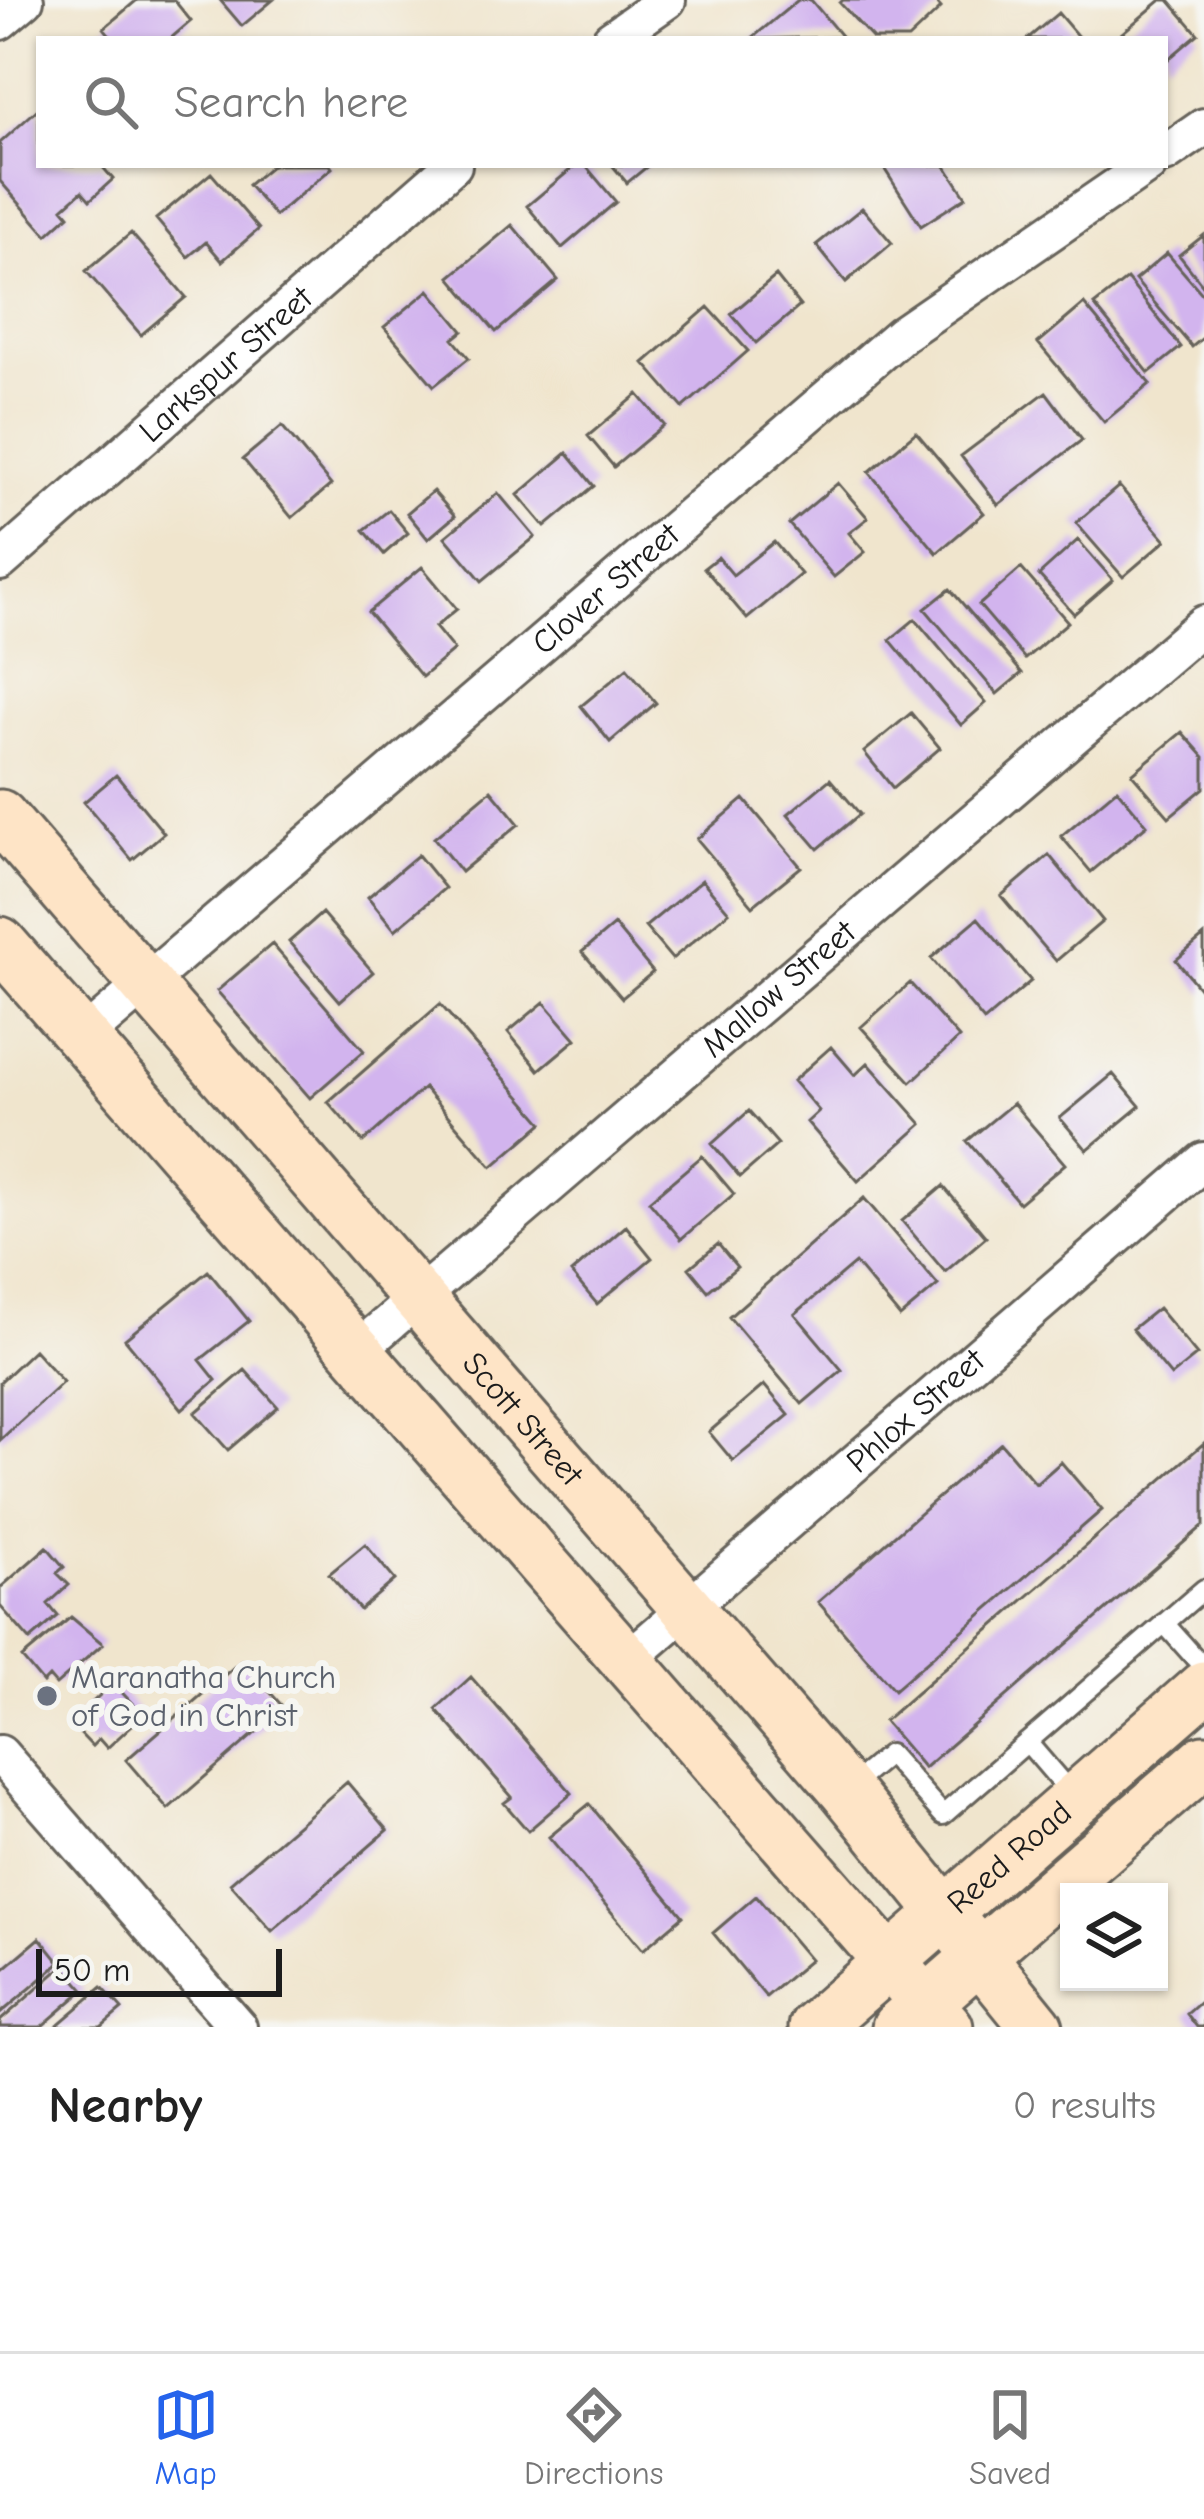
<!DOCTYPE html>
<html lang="en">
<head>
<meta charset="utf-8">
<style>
  body { margin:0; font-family:"Comic Neue",sans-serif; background:#f2f2f2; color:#222 }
  .controls { position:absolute; right:36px; bottom:36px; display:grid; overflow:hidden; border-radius:0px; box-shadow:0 3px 9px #0004 }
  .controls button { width:108px; height:108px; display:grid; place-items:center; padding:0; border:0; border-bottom:3px solid #e0e0e0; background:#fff; color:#222; font:60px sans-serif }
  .scale { position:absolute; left:36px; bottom:30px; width:246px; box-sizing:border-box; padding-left:12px; border:6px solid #1c1c1c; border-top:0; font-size:33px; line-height:42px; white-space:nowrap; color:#1c1c1c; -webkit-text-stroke:9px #f6f6f2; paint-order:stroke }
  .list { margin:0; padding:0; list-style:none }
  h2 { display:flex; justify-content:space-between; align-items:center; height:156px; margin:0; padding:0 48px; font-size:51px }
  h2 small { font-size:39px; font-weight:400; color:#767676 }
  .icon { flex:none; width:66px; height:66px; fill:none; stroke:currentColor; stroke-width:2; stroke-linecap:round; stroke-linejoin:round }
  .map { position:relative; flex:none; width:1204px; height:2027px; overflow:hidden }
  .search { position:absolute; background:#fff; box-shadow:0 3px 9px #0004; left:36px; right:36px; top:36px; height:132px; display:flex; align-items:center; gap:30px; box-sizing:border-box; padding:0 42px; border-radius:0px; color:#767676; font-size:45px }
  .sheet { height:324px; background:#fff }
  nav { display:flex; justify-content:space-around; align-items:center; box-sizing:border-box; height:168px; border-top:3px solid #e0e0e0; background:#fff; font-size:33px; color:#767676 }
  nav a { display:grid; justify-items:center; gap:6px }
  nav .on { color:#2563eb }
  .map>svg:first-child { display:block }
</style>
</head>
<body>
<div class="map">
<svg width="1204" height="2027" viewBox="0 0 1204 2027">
  <rect width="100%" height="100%" fill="#f6f6f2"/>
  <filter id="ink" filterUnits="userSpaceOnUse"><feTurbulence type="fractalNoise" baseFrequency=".00833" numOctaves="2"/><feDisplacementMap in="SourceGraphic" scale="24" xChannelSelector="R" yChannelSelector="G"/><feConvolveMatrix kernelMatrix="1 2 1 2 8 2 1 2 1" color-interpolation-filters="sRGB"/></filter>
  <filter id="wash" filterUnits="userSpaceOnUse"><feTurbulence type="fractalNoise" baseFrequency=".004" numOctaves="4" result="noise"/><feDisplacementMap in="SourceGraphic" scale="48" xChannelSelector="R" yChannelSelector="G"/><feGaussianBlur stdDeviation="2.7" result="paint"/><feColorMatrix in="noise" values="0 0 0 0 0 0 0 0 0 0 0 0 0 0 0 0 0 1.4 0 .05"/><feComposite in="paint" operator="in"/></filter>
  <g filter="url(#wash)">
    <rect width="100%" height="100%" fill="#f0e5cd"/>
    <g id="blocks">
      <path fill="#d2b4ee" d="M137,0H174L191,21L170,39H113L104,28Z
        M220,0H273L242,26Z
        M798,0H811L842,37L751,39Z
        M843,0H934L941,8L908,39H873L840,3Z
        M1161,0H1169L1198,34L1165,62V39H1115Z
        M1058,13L1080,39H1027Z
        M39,108V165H101L113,179L90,200L82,191L63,208L69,215L47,235L0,181V143Z
        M272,165H330L332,168L275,216L248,185Z
        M576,165H585L616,202L562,248L527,206Z
        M612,165H649L627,183Z
        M882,165H945L966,197L921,226Z
        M211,173L259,229L222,261L206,242L188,257L156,219Z
        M862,208L892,243L846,282L816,245Z
        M512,225L558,280L496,332L450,277Z
        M131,233L186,297L141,335L86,271Z
        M1204,235V287L1179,255Z
        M1167,253L1204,296V337L1192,347L1135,280Z
        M776,276L800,306L756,343L731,314Z
        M1127,279L1181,347L1149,373L1094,305Z
        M429,290L463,331L453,339L469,358L434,386L384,327Z
        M1084,304L1150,384L1104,422L1038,343Z
        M708,307L748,351L683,408L644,363Z
        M1046,392L1082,440L998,505L961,456Z
        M638,394L664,425L614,467L588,436Z
        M282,426L331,485L292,518L243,459Z
        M916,432L984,513L937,553L869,472Z
        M567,453L594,486L545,527L518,495Z
        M838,483L868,518L849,533L865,552L834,577L789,524Z
        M1119,486L1166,540L1123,577L1076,523Z
        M433,491L455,516L428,539L407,513Z
        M498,493L535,537L482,581L445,537Z
        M389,510L408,533L384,554L364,530Z
        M1078,540L1113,580L1074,614L1039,575Z
        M774,542L801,574L747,619L704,568L718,557L733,575Z
        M422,567L457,609L435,627L454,650L422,677L368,612Z
        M1021,568L1068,622L1025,659L979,605Z
        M950,589L1022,673L997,694L925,609Z
        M915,619L986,703L961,725L890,640Z
        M627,668L656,703L610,742L581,706Z
        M911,713L940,748L893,788L864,752Z
        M1182,732L1204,757V788L1169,817L1132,774Z
        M116,775L164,833L132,860L84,802Z
        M830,779L860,814L818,849L788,814Z
        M1117,789L1147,825L1091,872L1061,836Z
        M491,790L519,824L461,872L434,838Z
        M744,799L801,867L753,906L697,839Z
        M418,855L445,888L395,930L368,897Z
        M1049,855L1103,921L1056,961L1001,896Z
        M702,880L729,912L672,959L645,927Z
        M322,913L373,972L340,1001L289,942Z
        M978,918L1031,981L984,1021L931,958Z
        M614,925L653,972L622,998L582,952Z
        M1204,936V994L1176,960Z
        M272,944L364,1051L310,1098L217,991Z
        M910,983L959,1038L911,1082L861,1027Z
        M544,1002L576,1039L539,1070L508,1032Z
        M440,1004L543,1123L492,1167L424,1088L363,1142L328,1102Z
        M831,1047L855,1075L868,1063L922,1124L858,1181L807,1122L819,1111L793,1081Z
        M1113,1074L1140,1106L1087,1150L1060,1118Z
        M1013,1103L1065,1164L1019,1203L967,1141Z
        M749,1111L778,1144L740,1177L712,1144Z
        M702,1156L734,1194L681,1239L649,1201Z
        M943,1186L986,1237L945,1272L902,1221Z
        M864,1198L938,1285L900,1317L855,1263L795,1314L842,1370L802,1404L729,1317Z
        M626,1226L652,1258L597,1304L571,1273Z
        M718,1244L737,1267L708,1291L689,1268Z
        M208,1271L249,1321L200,1360L216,1380L182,1409L125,1339Z
        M1158,1308L1197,1355L1171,1376L1132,1329Z
        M34,1350L63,1382L0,1440V1382Z
        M245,1370L278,1407L228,1450L195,1413Z
        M764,1385L789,1415L733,1461L709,1432Z
        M1001,1443L1036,1484L1061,1462L1102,1510L894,1690L818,1602Z
        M1204,1443V1525L924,1768L884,1721Z
        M365,1544L395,1580L360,1610L329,1574Z
        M47,1547L64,1567L57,1573L69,1585L48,1604L58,1616L30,1640L0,1606V1588Z
        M71,1617L103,1644L56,1685L49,1677L43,1683L22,1658Z
        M242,1660L284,1708L168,1809L126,1760Z
        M471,1677L572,1793L528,1831L504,1803L512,1797L436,1709Z
        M113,1683L143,1715L107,1748L99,1739L92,1746L70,1723Z
        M347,1782L388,1830L272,1931L230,1883Z
        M589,1804L683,1916L643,1950L549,1837Z
        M756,1896L810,1960L766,1997L713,1933Z
        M40,1938L60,1963L0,2014V1972Z
        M63,1966L84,1990L41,2027H0V2021Z
        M102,1987L122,2009L101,2027H55Z
        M1204,1999V2027H1197L1187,2014Z"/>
    </g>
  </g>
  <g filter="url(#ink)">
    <use href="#blocks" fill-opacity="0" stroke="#66625a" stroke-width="3"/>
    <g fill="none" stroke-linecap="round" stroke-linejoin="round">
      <g stroke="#66625a" stroke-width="24">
        <path id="lane" d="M1164,1623L1204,1668
          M1027,1742L1075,1798
          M847,1789L889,1754L943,1815L1204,1589"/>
      </g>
      <g stroke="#66625a" stroke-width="42">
        <g id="street">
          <path d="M0,21L25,0"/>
          <path d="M611,39L667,0"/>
          <path d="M1165,154L1204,127"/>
          <path id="s1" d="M0,562L453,165"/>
          <path id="s2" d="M82,1038L902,334L1148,165"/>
          <path id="s3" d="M355,1352L1204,624"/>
          <path id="s4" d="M625,1662L1204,1161"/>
          <path d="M0,1754L238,2027"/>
        </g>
      </g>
      <g stroke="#66625a" stroke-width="57">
        <g id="secondary">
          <path id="s5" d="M0,816L845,1790L1037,2027"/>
          <path d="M0,943L947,2027"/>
          <path id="s6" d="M815,2027L1204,1687"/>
          <path d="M898,2027L1204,1761"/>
        </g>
      </g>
      <use href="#lane" stroke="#fff" stroke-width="18"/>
      <use href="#street" stroke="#fff" stroke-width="36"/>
      <use href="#secondary" stroke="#fee4c6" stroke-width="51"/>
    </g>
  </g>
  <circle fill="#6b7280" stroke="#f6f6f2" stroke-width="4.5" cx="47" cy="1696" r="12"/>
  <g text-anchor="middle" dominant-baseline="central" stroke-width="12" stroke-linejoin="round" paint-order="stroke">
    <g font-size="33" fill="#1c1c1c" stroke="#f6f6f2">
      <text stroke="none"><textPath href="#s1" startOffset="300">Larkspur Street</textPath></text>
      <text stroke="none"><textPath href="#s2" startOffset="690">Clover Street</textPath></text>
      <text stroke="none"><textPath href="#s3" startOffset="558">Mallow Street</textPath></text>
      <text stroke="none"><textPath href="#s4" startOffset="384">Phlox Street</textPath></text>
      <text stroke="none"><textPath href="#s5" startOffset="798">Scott Street</textPath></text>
      <text stroke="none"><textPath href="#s6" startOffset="258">Reed Road</textPath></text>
    </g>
    <g font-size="33" fill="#5b616d" stroke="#f6f6f2" text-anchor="start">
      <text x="71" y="1677">Maranatha Church<tspan x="71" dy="38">of God in Christ</tspan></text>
    </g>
  </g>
</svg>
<div class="controls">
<button><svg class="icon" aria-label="layers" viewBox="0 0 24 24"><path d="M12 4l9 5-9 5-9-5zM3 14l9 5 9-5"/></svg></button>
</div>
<div class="scale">50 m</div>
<div class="search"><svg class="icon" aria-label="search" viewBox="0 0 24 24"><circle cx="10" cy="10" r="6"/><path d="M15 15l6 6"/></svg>Search here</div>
</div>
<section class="sheet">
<h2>Nearby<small>0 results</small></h2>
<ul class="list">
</ul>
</section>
<nav>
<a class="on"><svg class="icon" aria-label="map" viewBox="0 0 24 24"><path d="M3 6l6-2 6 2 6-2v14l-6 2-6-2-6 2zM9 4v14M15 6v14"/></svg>Map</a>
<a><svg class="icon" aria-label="directions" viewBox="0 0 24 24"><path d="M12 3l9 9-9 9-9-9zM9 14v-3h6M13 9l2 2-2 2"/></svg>Directions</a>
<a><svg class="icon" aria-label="saved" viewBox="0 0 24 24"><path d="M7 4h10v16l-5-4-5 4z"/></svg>Saved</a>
</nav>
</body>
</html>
